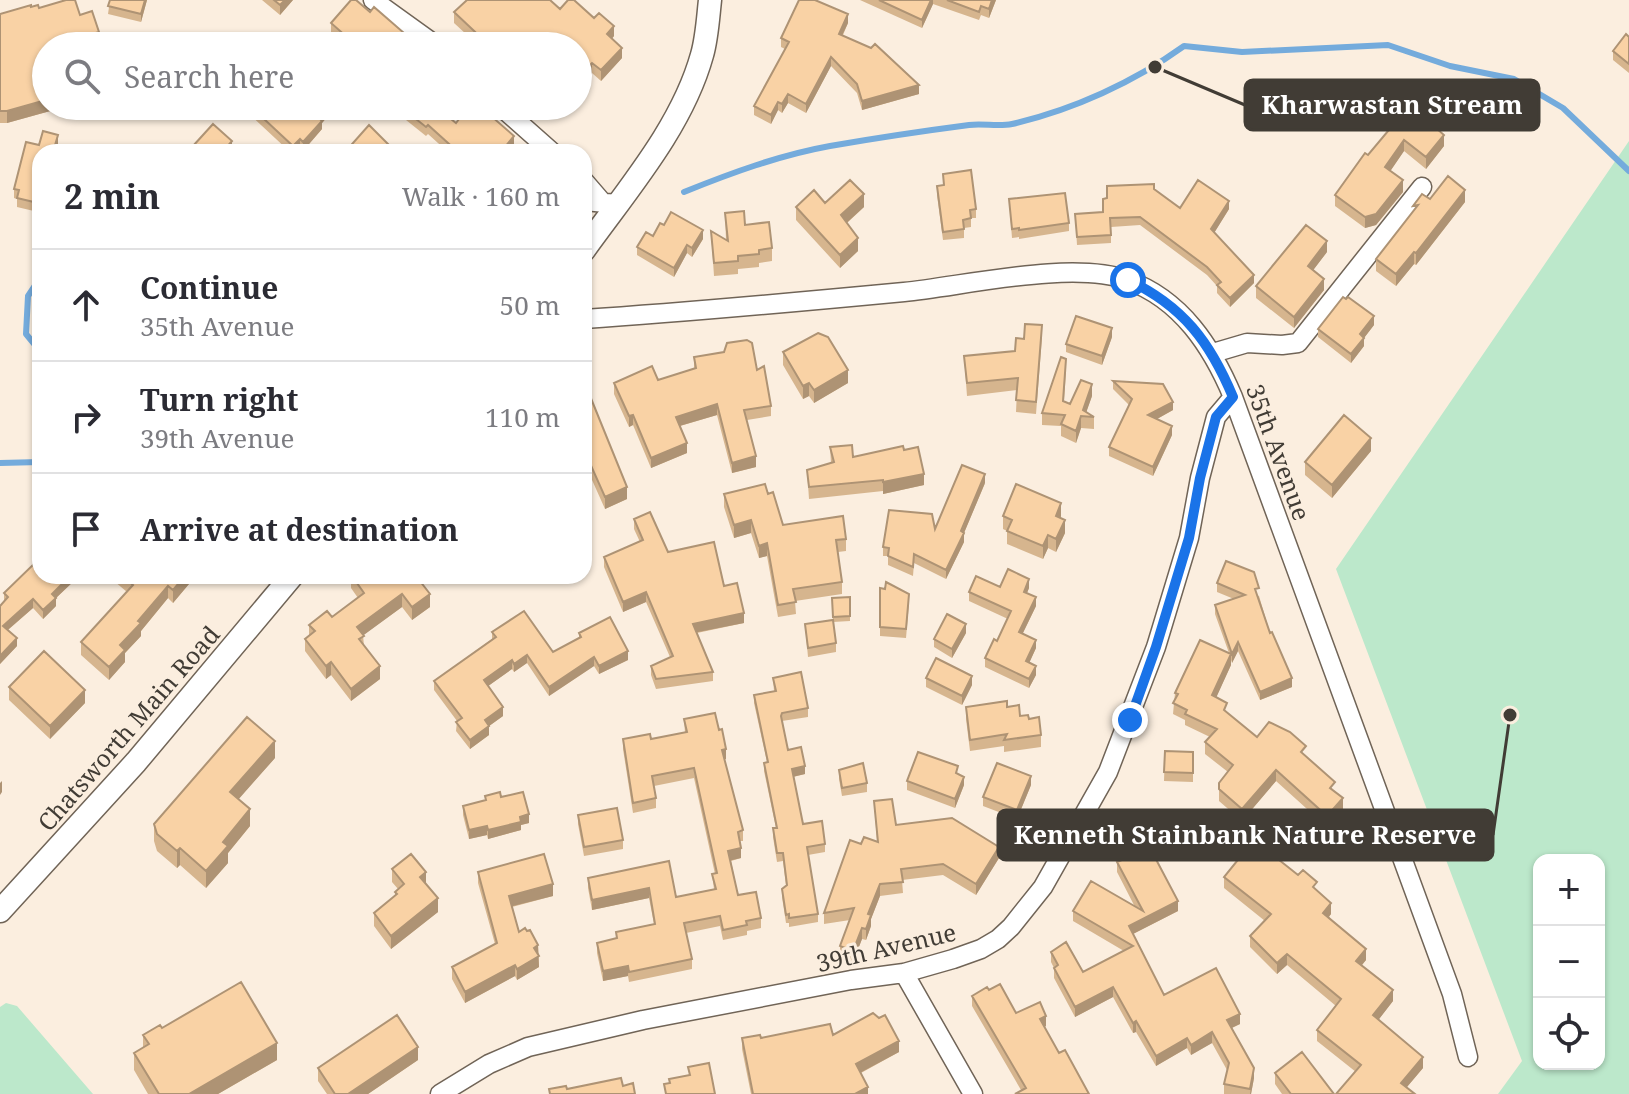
<!DOCTYPE html>
<html lang="en">
<head>
<meta charset="utf-8">
<style>
  body { margin:0; font-family:"Noto Serif",serif; background:#f2f2f3; color:#2b2b33 }
  .controls { position:absolute; right:24px; bottom:24px; display:grid; overflow:hidden; border-radius:16px; box-shadow:0 2px 6px #0004 }
  .controls button { width:72px; height:72px; display:grid; place-items:center; padding:0; border:0; border-bottom:2px solid #e1e1e2; background:#fff; color:#2b2b33; font:40px sans-serif }
  .stop { position:absolute; width:24px; height:24px; margin:-18px; border:6px solid #1a73e8; border-radius:50%; background:#fff }
  .stop.end { background:#1a73e8; border-color:#fff; box-shadow:0 2px 8px #0008 }
  .list { margin:0; padding:0; list-style:none }
  h2 { display:flex; justify-content:space-between; align-items:center; height:104px; margin:0; padding:0 32px; font-size:34px }
  h2 small { font-size:26px; font-weight:400; color:#7c7c81 }
  .list li { display:grid; grid-template-columns:52px 1fr auto; gap:24px; align-items:center; box-sizing:border-box; height:112px; padding:0 32px; border-top:2px solid #e1e1e2 }
  .list b { display:block; font-size:30px; white-space:nowrap }
  .list p { margin:0; font-size:26px; white-space:nowrap; color:#7c7c81 }
  .list em { font-size:26px; font-style:normal; color:#7c7c81 }
  .icon { flex:none; width:44px; height:44px; fill:none; stroke:currentColor; stroke-width:2; stroke-linecap:round; stroke-linejoin:round }
  .map { position:relative; flex:none; width:1629px; height:1094px; overflow:hidden }
  .search { position:absolute; background:#fff; box-shadow:0 2px 6px #0004; left:32px; top:32px; width:560px; height:88px; display:flex; align-items:center; gap:20px; box-sizing:border-box; padding:0 28px; border-radius:44px; color:#7c7c81; font-size:30px }
  .panel { position:absolute; background:#fff; box-shadow:0 2px 6px #0004; left:32px; top:144px; width:560px; height:440px; border-radius:24px }
  .map>svg:first-child { display:block }
</style>
</head>
<body>
<div class="map">
<svg width="1629" height="1094" viewBox="0 0 1629 1094">
  <rect width="100%" height="100%" fill="#fbeedf"/>
  <path fill="#bce8cb" fill-rule="evenodd" d="M1629,141V1094H1498L1522,1061L1336,569ZM1539,860H1599V1064H1539Z
    M6,1003L17,1006L93,1094H0V1007Z"/>
  <g fill="none" stroke-linecap="round" stroke-linejoin="round">
    <path stroke="#74abdc" stroke-width="6" d="M684,192C731,173 780,155 830,146C876,138 923,131 969,125C983,123 998,127 1012,124C1073,110 1134,82 1184,46L1242,52L1388,45L1450,66L1514,79L1563,108L1629,171
      M40,278L28,296L26,334L40,351
      M0,463L40,462"/>
    <g stroke="#706457" stroke-width="21">
      <path id="minor" d="M373,0L437,46
        M500,106L552,152
        M584,181L603,203
        M584,201L617,204
        M584,319C691,312 798,302 904,292C964,286 1072,260 1127,280C1181,299 1212,347 1233,397L1452,994L1468,1057
        M1213,353L1247,343L1282,345L1298,343L1422,187
        M904,973L973,1094
        M440,1094L489,1064L528,1047L643,1020L851,980L904,973L953,959L981,949L998,939L1011,927L1043,887L1108,772L1156,647L1189,538L1200,478L1216,417L1233,397"/>
    </g>
    <g stroke="#706457" stroke-width="25">
      <path id="tertiary" d="M584,250C627,190 682,127 702,55C707,38 708,18 710,0
        M0,911L136,762L292,576"/>
    </g>
    <use href="#minor" stroke="#fff" stroke-width="18"/>
    <use href="#tertiary" stroke="#fff" stroke-width="22"/>
  </g>
  <path fill="#d6b58e" d="M110,0H147L141,22L108,14Z
    M262,0H293L280,15Z
    M860,0H996L989,18L981,15L979,20L933,4L922,28Z
    M31,7L80,15L99,44L46,46L61,108L7,123H0V14Z
    M560,9L614,36L612,39L622,58L601,81L592,73L578,46H479L454,23V12Z
    M331,23L404,46H342L331,36Z
    M848,23L843,35L919,94L862,110L857,93L831,66L806,113L788,103L782,113L778,110L771,124L754,115V106L785,49L781,47V38Z
    M1629,37V73L1613,60V51Z
    M90,106H132V110L90,111Z
    M246,106H282L290,113L327,117L322,123V129L303,151L300,148L296,152H290L246,111Z
    M1409,106L1439,131L1444,146L1426,169L1404,151L1390,171L1403,192L1376,225L1365,228L1335,206V195Z
    M406,111L456,123L487,118L514,145L508,152H448L428,134L426,136L406,120Z
    M58,144L56,152H40L38,212L17,207V199L14,198V189L39,145Z
    M943,174L976,209V218H971V227L964,228V238L943,240L937,195V186L943,185Z
    M1154,189L1180,208L1229,209L1214,233L1254,283L1230,307L1217,293V286L1207,275L1140,225L1111,227V243L1077,245L1075,214L1103,212Z
    M1009,199L1069,223V231L1019,239V237L1012,238Z
    M1430,199L1465,202L1416,265L1414,264L1396,286L1376,271V259Z
    M825,203L864,207L847,223L858,251L840,268L796,220V207Z
    M725,213L745,225L772,248V261L759,263V267L738,269V274L714,276L711,231L726,240Z
    M653,236L703,239L692,257L687,253L674,277L637,255V247Z
    M1327,252L1313,270L1324,290L1294,328L1256,298V286Z
    M1374,325L1364,338V346L1351,363L1318,337V329Z
    M1042,337L1036,414L1016,412L1017,390L967,396L964,356L1015,351L1024,339Z
    M1112,337L1102,365L1066,352V344Z
    M783,352L848,383L814,403L809,396L803,399L783,365Z
    M694,357L757,370L771,406V416L747,420L756,467L732,473L717,415L680,426L687,453L651,468L633,425L629,427L614,394V383L658,380L694,369Z
    M1066,371L1064,401L1070,404L1092,396L1086,412L1094,417V429L1081,428L1076,443L1061,436V426L1042,425V413Z
    M1113,381L1173,410L1157,419L1172,435L1153,476L1109,456V447L1129,405L1113,389Z
    M584,398L627,499L605,509L584,462Z
    M830,447L853,457L904,450L924,485L883,494V491L809,499L807,470L831,463Z
    M1371,451L1332,498L1305,475V462Z
    M985,483L964,533V542L946,579L914,563L913,576L888,565V556H883V547L935,529Z
    M724,494H768L783,525L846,539V551L838,552L842,582V594L795,601L796,614L778,617L767,556L759,558L751,533L734,538L724,507Z
    M1003,516H1061V518L1065,533L1056,552L1048,548L1043,559L1007,544V531L1003,529Z
    M634,519L668,552L724,586L744,623L697,633L713,672V681L656,689L651,675V666L670,657L646,602L623,612L604,567V557L640,542L634,529Z
    M76,576V579L56,598V606L43,619L33,608L8,630L17,646L0,664V606L4,601V593Z
    M108,576H194V578L173,603L168,598L141,631V636L125,653V662L109,680L81,655V642L127,592Z
    M351,576H416L430,607L412,620L402,607L363,635L364,646L380,679L351,701L331,675L326,679L305,651V639L309,635V625L332,617L358,598L351,588Z
    M1217,583L1259,596L1270,633L1292,687L1260,700L1238,651L1232,663L1231,660V665L1216,697L1227,713L1257,737L1306,756L1335,792L1343,809L1327,827L1276,781L1242,821L1219,801V783L1228,772L1205,754V742L1210,737L1185,725V720L1173,714L1175,693L1229,653L1215,614V605L1234,599L1217,592Z
    M1000,587L1029,588L1027,593L1036,606L1023,633L1036,648L1029,663L1036,675L1029,688L985,667V658L997,641L1008,619L969,601V592Z
    M880,588L909,603L906,638L880,636Z
    M850,597V621L833,622L832,598Z
    M805,624L836,643V652L808,657Z
    M492,632L553,652L579,639V633L628,660L599,674L594,666L549,696L527,663L514,672L512,669L488,686L503,716L489,726V735L470,749L456,731L457,721L434,690V681L492,639Z
    M966,633L952,658L934,647V639Z
    M773,678L808,708V717L782,721L788,750L805,774L793,777L803,824L825,844V852L808,855L818,914V922L789,927V923H786L782,897V889L786,886L783,861L777,862L773,837V828H776L764,771V763L767,762L754,703V695L774,691Z
    M926,678L972,685L962,705L926,687Z
    M9,687L85,703L50,739L9,700Z
    M966,707H1007L1020,716L1041,735V747L1004,752V746L970,751L966,719Z
    M684,719L726,759H724L743,830V841H740L741,858L731,861L738,895L761,918V928L747,931V935L723,940L720,926L686,933L692,959V969L629,982L628,976L603,981L597,953V943L616,939V932L654,924L649,898L592,910L588,888V878L669,861L676,897L714,889L712,874H715L694,778L654,786L656,798V808L633,813L623,749V739H651L685,733Z
    M1165,751L1193,752V782L1164,781Z
    M275,758L238,799L250,826L228,853V863L206,888L180,865L177,868L157,851L154,841V824Z
    M839,770L867,783V792L842,796L839,779Z
    M907,781L964,785L955,808L907,790Z
    M1031,785L1017,819L983,806V797Z
    M485,796L501,797L529,823L521,825V830L488,839L487,835L469,839L463,815V806L485,801Z
    M874,801L896,825L999,858L976,895L943,875L902,880L903,893L880,896L871,919V926L866,940L862,939L853,962L840,957V946L850,920L824,924V913L861,844L877,842Z
    M578,815L623,840V849L584,856L578,824Z
    M1117,862L1178,911L1133,934L1164,995L1240,1024L1232,1028L1254,1078L1251,1094H1224V1084L1227,1070L1212,1043L1191,1055L1187,1048L1156,1066L1136,1032L1133,1033L1113,997L1075,1017L1054,978V968L1051,962V952L1083,972L1124,951L1073,921V911L1135,907L1117,872Z
    M392,869L426,884L438,912L391,949L374,926V913L395,896V892L398,889L392,882Z
    M478,872L553,896L512,907L519,932L538,945L539,967L517,980L515,976L465,1003L452,979V967L495,944L478,883Z
    M1224,877L1317,891L1331,914L1329,917L1366,960L1362,965L1393,1001L1378,1020L1423,1068L1407,1087L1356,1072L1317,1041V1030L1336,1006L1287,965L1277,974L1250,947V936L1265,921L1224,888Z
    M989,990L1016,1013L1046,1026L1044,1027L1059,1053L1089,1094L1021,1090L972,1006V996Z
    M162,1028L277,1060L218,1094H148L134,1070V1053L143,1047V1035Z
    M833,1035L899,1052L861,1073L868,1094H751L742,1049V1038Z
    M418,1060L368,1094H327L318,1081V1068Z
    M1275,1073L1334,1094H1282L1275,1084Z"/>
  <path fill="#ae9374" d="M145,0H147L141,22V14Z
    M285,0H293L280,15V5Z
    M931,0H933V4L922,28V20Z
    M992,0H996L989,18V9Z
    M848,14V23L839,42V34Z
    M614,26V36L607,44V34Z
    M99,32V44L93,46H54Z
    M404,33V46H392Z
    M352,34V46H348V38Z
    M622,48V58L601,81V70Z
    M831,57V66L806,113V104Z
    M592,63V73L578,88V78Z
    M919,85V94L862,110V101Z
    M788,94V103L782,113V104Z
    M46,100V106H61V108L7,123V111Z
    M778,102V110L771,124V115Z
    M327,108V117L322,123V129L303,151V142L319,118Z
    M58,135V144L56,152H53Z
    M1444,135V146L1426,169V157Z
    M514,136V145L508,152H501Z
    M300,139V148L296,152H293V146Z
    M1404,140V151L1385,179V167Z
    M232,141V152H226V148Z
    M1403,180V192L1376,225L1365,228V217Z
    M1465,190V202L1416,265V253Z
    M864,194V207L841,228V215Z
    M1229,201V209L1211,238V229Z
    M703,230V239L692,257V248Z
    M858,238V251L840,268V255Z
    M1327,241V252L1308,277V266Z
    M687,245V253L674,277V268Z
    M1414,252V264L1396,286V274Z
    M1254,275V283L1230,307V298Z
    M1324,279V290L1294,328V317Z
    M1374,316V325L1364,338V346L1351,363V354L1360,334Z
    M1112,328V337L1102,365V356Z
    M848,370V383L814,403V390Z
    M809,383V396L803,399V386Z
    M1092,384V396L1085,416L1083,410Z
    M1173,402V410L1148,424V415Z
    M717,404V415L676,427V417Z
    M633,415V425L629,427V416Z
    M1081,416V428L1076,443V431Z
    M1172,426V435L1153,476V467Z
    M1371,438V451L1332,498V485Z
    M687,443V453L651,468V458Z
    M756,456V467L732,473V463Z
    M924,474V485L883,494V482Z
    M985,474V483L964,533V542L946,579V570Z
    M627,487V499L605,509V497Z
    M1061,503V516L1056,529V516Z
    M751,520V533L734,538V525Z
    M1065,520V533L1056,552V539Z
    M1048,535V548L1043,559V546Z
    M767,543V556L759,558V546Z
    M70,576H76V579L56,598V606L43,619V610L52,594Z
    M185,576H194V578L173,603V590Z
    M1029,579V588L1024,600V592Z
    M168,586V598L141,631V636L125,653V662L109,680V667L120,645L138,621Z
    M646,592V602L623,612V602Z
    M402,594V607L357,640V627Z
    M430,594V607L412,620V607Z
    M1036,597V606L1019,641V632Z
    M33,599V608L3,634V626Z
    M744,613V623L693,633V624Z
    M966,624V633L952,658V649Z
    M17,638V646L0,664V656Z
    M1036,640V648L1026,670V661Z
    M1238,642V651L1232,663V654Z
    M628,651V660L599,674V666Z
    M1231,654V665L1212,707V695Z
    M527,655V663L514,672V664Z
    M594,657V666L549,696V687Z
    M512,660V669L484,689V680Z
    M331,662V675L326,679V666Z
    M380,666V679L351,701V689Z
    M1036,666V675L1029,688V679Z
    M972,676V685L962,705V696Z
    M1292,678V687L1260,700V692Z
    M85,690V703L50,739V726Z
    M503,707V716L485,729V720Z
    M489,726V735L470,749V740Z
    M275,741V758L230,809V792Z
    M726,749V759L722,760V750Z
    M805,766V774L792,777V769Z
    M1276,770V781L1242,821V809Z
    M1031,776V785L1017,819V810Z
    M964,777V785L955,808V799Z
    M2,781V792L0,795V783Z
    M1343,798V809L1327,827V816Z
    M250,809V826L228,853V863L206,888V871L223,842Z
    M529,814V823L521,825V830L488,839V830Z
    M487,826V835L469,839V830Z
    M999,847V858L976,895V884Z
    M180,848V865L177,868V851Z
    M741,848V858L728,861V851Z
    M426,872V885L420,877Z
    M553,884V896L509,907V896Z
    M880,884V896L871,919V926L866,940V929L868,914Z
    M649,888V898L592,910V900Z
    M438,898V912L391,949V936Z
    M1178,901V911L1129,936V926Z
    M1331,903V914L1323,924V913Z
    M862,928V939L853,962V951Z
    M538,945L539,967L517,980V969L534,948Z
    M1366,949V960L1356,972V961Z
    M1287,954V965L1277,974V963Z
    M515,965V976L465,1003V992Z
    M628,966V976L603,981V971Z
    M1113,987V997L1075,1017V1007Z
    M1393,990V1001L1373,1027V1015Z
    M1240,1014V1024L1227,1030V1020Z
    M1046,1016V1026L1040,1029V1019Z
    M1136,1021V1032L1133,1033V1023Z
    M1212,1032V1043L1191,1055V1045Z
    M1187,1038V1048L1156,1066V1056Z
    M899,1041V1052L856,1075V1064Z
    M277,1043V1060L218,1094H189Z
    M418,1047V1060L368,1094H348Z
    M1423,1057V1068L1401,1094V1083Z
    M1254,1068V1078L1251,1094H1250Z
    M868,1087V1094H855Z"/>
  <path fill="#f9d2a5" stroke="#ae9374" stroke-width="2" d="M66,0H75L80,15L92,11L99,32L54,46H46V100L7,111H0V14L31,5V7L38,5L39,8Z
    M110,0H145L141,14L108,6Z
    M274,0H285L280,5Z
    M351,0H356L370,12L374,7L404,33L392,46H366L352,34L348,38L331,23Z
    M467,0H550L560,9L568,0H574L594,18L599,13L614,26L607,34L622,48L601,70L592,63L578,78V46H490L454,12Z
    M799,0H815L848,14L839,34L871,48L875,44L919,85L862,101L857,84L831,57L806,104L788,94L782,104L778,102L771,115L754,106L789,42L781,38Z
    M879,0H931L922,20Z
    M947,0H992L989,9L981,6L979,12Z
    M1626,34L1629,37V64L1613,51Z
    M90,45H132V46H90Z
    M250,106H282L290,113L297,106H324L327,108L319,118L322,121L303,142L300,139L293,146Z
    M410,106H435L456,123L462,115L487,118L490,115L514,136L501,152H458L428,125L426,127L406,111Z
    M1409,106L1422,117L1426,114L1439,125L1436,128L1444,135L1426,157L1404,140L1385,167L1403,180L1376,214L1365,217L1335,195L1365,153L1368,155Z
    M213,124L232,141L226,148L230,152H200L193,146Z
    M369,125L392,148L388,152H345Z
    M43,131L58,135L53,152H40V198L38,203L17,198L19,190L14,189L26,142L39,145Z
    M971,170L976,209L970,210L971,218L963,220L964,229L943,232L937,186L944,185L943,174Z
    M1448,176L1465,190L1416,253L1414,252L1396,274L1376,259L1418,205L1413,206L1422,194L1430,199Z
    M850,180L864,194L841,215L858,238L840,255L796,207L814,190L825,203Z
    M1198,180L1229,201L1211,229L1254,275L1230,298L1217,285L1221,282L1207,267L1140,217L1110,218L1111,235L1077,237L1075,214L1103,212V199L1107,198V186L1154,184V189L1180,208Z
    M1065,193L1069,223L1019,230V228L1012,229L1009,199Z
    M744,211L745,225L769,222L772,248L759,250V254L738,256V261L714,263L711,231L728,241L725,213Z
    M671,212L703,230L692,248L687,245L674,268L637,247L646,232L653,236L660,223L664,225Z
    M1306,225L1327,241L1308,266L1324,279L1294,317L1256,286Z
    M1343,297L1346,299L1348,297L1374,316L1360,334L1364,338L1351,354L1318,329Z
    M1076,316L1112,328L1102,356L1066,344Z
    M1025,324L1042,325L1036,402L1016,400L1018,378L967,383L964,356L1015,351L1016,338L1024,339Z
    M818,333L828,337L848,370L814,390L809,383L803,386L783,352Z
    M747,340L752,343L757,370L764,366L771,406L744,410L756,456L732,463L717,404L676,417L687,443L651,458L633,415L629,416L614,383L652,366L658,380L696,368L694,357L724,352L727,343Z
    M1061,357L1066,359L1063,401L1070,404L1081,380L1092,384L1083,410L1094,417L1081,416L1076,431L1061,424L1065,415L1042,413Z
    M1113,381L1163,384L1173,402L1148,415L1172,426L1153,467L1109,447L1132,399Z
    M590,396L627,487L605,497L584,450V398Z
    M1344,415L1371,438L1332,485L1305,462Z
    M852,445L853,457L903,446L904,450L918,447L924,474L883,482V480L809,487L807,470L834,462L830,447Z
    M962,465L985,474L961,531L964,533L946,570L914,554L913,567L888,556L889,548L883,547L889,510L932,514L935,529Z
    M765,484L768,494L773,492L783,525L843,516L846,539L836,540L842,582L793,589L796,602L778,605L767,543L759,546L751,520L734,525L724,494Z
    M1016,484L1061,503L1056,516L1065,520L1056,539L1048,535L1043,546L1007,531L1012,520L1003,516Z
    M650,512L668,552L714,542L724,586L737,583L744,613L693,624L713,672L656,679L651,666L673,656L646,592L623,602L604,557L643,540L634,519Z
    M40,558V576H70L52,594L56,598L43,610L33,599L3,626L17,638L0,656V606L8,597L4,593Z
    M1226,561L1254,572L1259,588L1255,589L1270,633L1272,632L1292,678L1260,692L1238,642L1232,654L1215,605L1245,595L1217,583Z
    M1008,569L1029,579L1024,592L1036,597L1019,632L1036,640L1026,661L1036,666L1029,679L985,658L994,639L997,641L1011,611L969,592L976,576L1000,587Z
    M123,576H185L173,590L168,586L138,621L141,623L120,645L125,650L109,667L81,642L133,585Z
    M352,576H416L430,594L412,607L402,594L357,627L364,636L359,639L380,666L351,689L331,662L326,666L305,639L315,631L309,625L327,611L332,617L364,593Z
    M886,582L909,594L906,629L880,627V588L885,589Z
    M850,597V616L833,617L832,598Z
    M524,611L553,652L581,637L579,633L610,617L628,651L599,666L594,657L549,687L527,655L514,664L512,660L484,680L503,707L485,720L489,726L470,740L456,722L462,718L434,681L496,637L492,632Z
    M947,614L966,624L952,649L934,639Z
    M833,620L836,643L808,648L805,624Z
    M1200,640L1231,654L1212,695L1227,703L1224,710L1257,737L1269,722L1290,732L1306,746L1301,752L1335,782L1330,788L1343,798L1327,816L1276,770L1242,809L1219,789V783L1233,765L1205,742L1217,729L1185,714L1187,710L1173,703L1178,694L1175,693Z
    M44,651L85,690L50,726L9,687Z
    M936,658L972,676L962,696L926,678Z
    M801,672L808,708L782,713L781,716L788,750L801,747L805,766L792,769L803,824L822,821L825,844L807,847L818,914L789,918V914L786,915L782,889L787,885L783,853H777L773,828H777L764,763L768,762L754,695L776,691L773,678Z
    M1007,701V707L1019,705L1020,716L1028,715L1029,719L1039,717L1041,735L1004,740L1007,734L970,740L966,707Z
    M715,713L719,730L722,729L726,749L722,750L743,830L738,832L741,848L728,851L738,895L756,892L761,918L746,921L747,925L723,930L720,916L684,923L692,959L629,972L628,966L603,971L597,943L617,938L616,932L655,924L649,888L592,900L588,878L669,861L676,897L716,889L712,874L717,873L694,768L652,776L656,798L633,803L623,739L650,734L651,739L687,732L684,719Z
    M247,717L275,741L230,792L250,809L223,842L228,846L206,871L180,848L177,851L157,834L154,824Z
    M1165,751L1193,752V773L1164,772Z
    M918,752L958,766L956,773L964,777L955,799L907,781Z
    M863,763L867,783L842,788L839,770Z
    M997,763L1031,776L1017,810L983,797Z
    M500,792L501,797L523,792L529,814L520,817L521,822L488,830L487,826L469,830L463,806L486,800L485,796Z
    M892,799L896,825L952,818L999,847L976,884L943,864L901,869L903,882L880,884L868,914L871,915L866,929L862,928L853,951L840,946L854,908L824,913L850,840L861,844L864,837L878,842L874,801Z
    M617,808L623,840L584,847L578,815Z
    M1254,840L1298,875L1303,870L1317,882L1313,887L1331,903L1323,913L1366,949L1356,961L1393,990L1373,1015L1423,1057L1401,1083L1415,1094H1336L1361,1065L1317,1030L1341,999L1287,954L1277,963L1250,936L1271,914L1224,877Z
    M1150,848L1178,901L1129,926L1164,995L1216,968L1240,1014L1227,1020L1254,1068L1250,1089L1224,1084L1229,1063L1212,1032L1191,1045L1187,1038L1156,1056L1136,1021L1133,1023L1113,987L1075,1007L1054,968L1058,965L1051,952L1066,942L1083,972L1133,946L1073,911L1091,881L1143,911L1117,862Z
    M411,854L426,872L420,877L438,898L391,936L374,913L397,894L395,892L404,884L392,869Z
    M544,854L553,884L509,896L519,932L525,928L527,931L530,930L538,945L534,948L539,956L517,969L515,965L465,992L452,967L497,943L478,872Z
    M241,982L277,1043L189,1094H159L134,1053L149,1044L143,1035L160,1025L162,1028Z
    M1000,984L1016,1013L1040,1002L1046,1016L1040,1019L1059,1053L1065,1050L1089,1094H1015L1026,1088L972,996L987,987L989,990Z
    M873,1013L879,1018L885,1015L899,1041L856,1064L868,1087L855,1094H753L742,1038L760,1035L761,1038L830,1024L833,1035Z
    M397,1015L418,1047L348,1094H335L318,1068Z
    M1302,1052L1334,1094H1291L1275,1073Z
    M709,1063L715,1094H666L664,1084L670,1083L669,1079L690,1075L688,1067Z
    M621,1078L623,1086L633,1083L635,1094H550L549,1089L566,1086L567,1089Z"/>
  <g fill="none" stroke-linecap="round" stroke-linejoin="round">
    <path stroke="#1a73e8" stroke-width="10" d="M1128,280C1183,306 1210,342 1233,397L1216,417L1200,478L1189,538L1156,647L1130,720"/>
  </g>
  <g text-anchor="middle" dominant-baseline="central" stroke-width="6" stroke-linejoin="round" paint-order="stroke">
    <g font-size="24" fill="#413c35" stroke="#fbeedf">
      <text transform="translate(1279 452) rotate(70)">35th Avenue</text>
      <text transform="translate(128 728) rotate(-49)">Chatsworth Main Road</text>
      <text transform="translate(886 947) rotate(-13)">39th Avenue</text>
    </g>
  </g>
  <path fill="none" stroke="#413c35" stroke-width="3" d="M1155 67L1245 105M1510 715L1493 835"/>
  <g fill="#413c35" stroke="#fbeedf" stroke-width="3">
    <circle cx="1155" cy="67" r="8"/>
    <circle cx="1510" cy="715" r="8"/>
  </g>
  <g fill="#413c35" stroke="#413c35" stroke-width="3">
    <rect x="1245" y="80" width="294" height="50" rx="8"/>
    <rect x="998" y="810" width="495" height="50" rx="8"/>
  </g>
  <g font-size="26" text-anchor="middle" font-weight="bold" fill="#fff">
    <text x="1392" y="114">Kharwastan Stream</text>
    <text x="1245" y="844">Kenneth Stainbank Nature Reserve</text>
  </g>
</svg>
<div class="controls">
<button>+</button>
<button>−</button>
<button><svg class="icon" aria-label="locate" viewBox="0 0 24 24"><circle cx="12" cy="12" r="6"/><path d="M12 2v4M12 18v4M2 12h4M18 12h4"/></svg></button>
</div>
<div class="stop" style="left:1128px;top:280px"></div>
<div class="stop end" style="left:1130px;top:720px"></div>
<div class="search"><svg class="icon" aria-label="search" viewBox="0 0 24 24"><circle cx="10" cy="10" r="6"/><path d="M15 15l6 6"/></svg>Search here</div>
<section class="panel">
<h2>2 min<small>Walk · 160 m</small></h2>
<ul class="list">
<li><svg class="icon" aria-label="ahead" viewBox="0 0 24 24"><path d="M12 20V5M6 11l6-6 6 6"/></svg><div><b>Continue</b><p>35th Avenue</p></div><em>50 m</em></li>
<li><svg class="icon" aria-label="right" viewBox="0 0 24 24"><path d="M7 20v-9h11M14 6l5 5-5 5"/></svg><div><b>Turn right</b><p>39th Avenue</p></div><em>110 m</em></li>
<li><svg class="icon" aria-label="arrive" viewBox="0 0 24 24"><path d="M6 21V4h12l-3 4 3 4H6"/></svg><div><b>Arrive at destination</b></div></li>
</ul>
</section>
</div>
</body>
</html>
